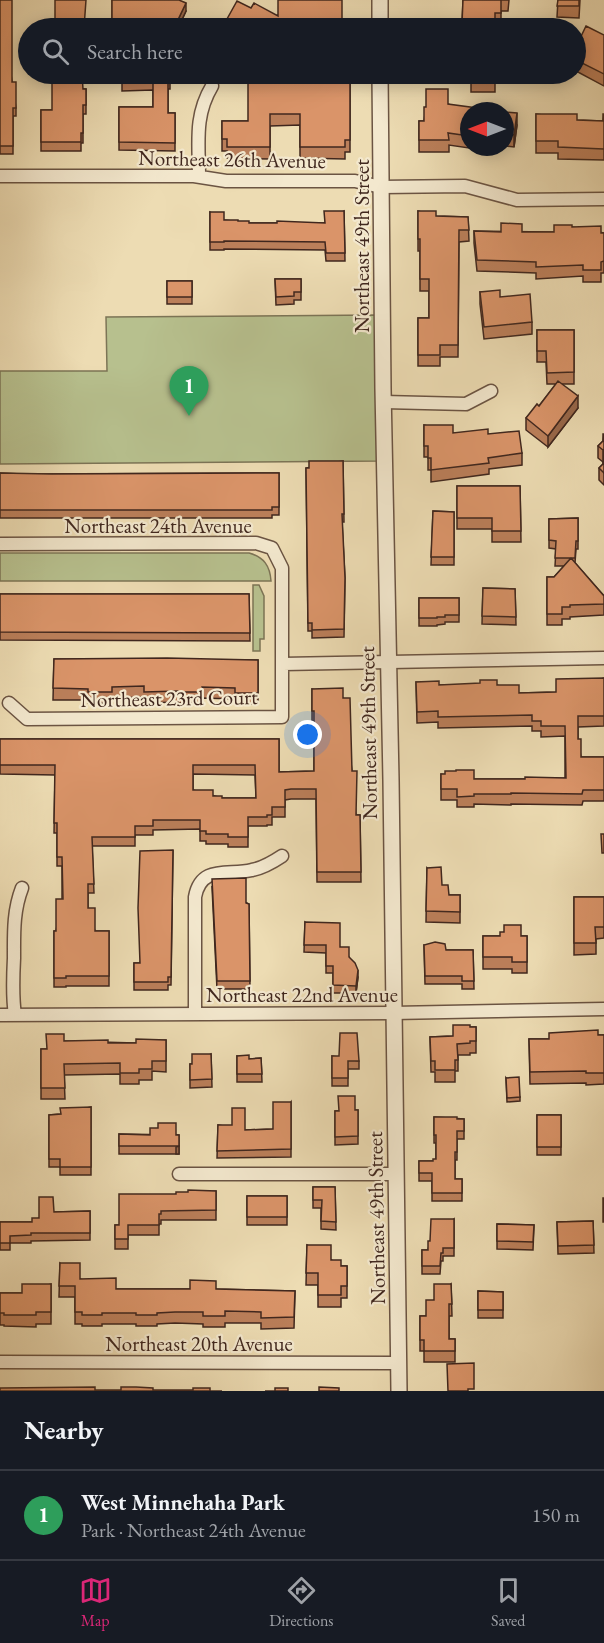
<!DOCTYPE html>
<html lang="en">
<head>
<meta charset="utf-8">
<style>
  body { margin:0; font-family:"EB Garamond",serif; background:#20242c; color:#f1f3f6 }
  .compass { position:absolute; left:460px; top:102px; width:54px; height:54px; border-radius:50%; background:#171b24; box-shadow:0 3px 15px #0003; rotate:270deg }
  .you { position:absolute; left:308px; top:735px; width:21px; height:21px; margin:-15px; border:4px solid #fff; border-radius:50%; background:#1a73e8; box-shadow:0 0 0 9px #1a73e833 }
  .badge { display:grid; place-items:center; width:39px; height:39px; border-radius:50%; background:#db2777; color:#fff; font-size:20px; font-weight:700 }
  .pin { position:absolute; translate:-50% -50px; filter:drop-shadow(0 2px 3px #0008) }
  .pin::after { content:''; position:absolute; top:32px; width:21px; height:18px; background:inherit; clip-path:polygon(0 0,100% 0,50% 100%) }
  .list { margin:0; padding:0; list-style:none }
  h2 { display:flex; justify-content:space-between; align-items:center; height:78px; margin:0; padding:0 24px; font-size:26px }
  h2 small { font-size:20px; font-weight:400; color:#9ea1a6 }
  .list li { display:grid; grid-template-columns:39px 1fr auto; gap:18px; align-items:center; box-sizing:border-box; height:90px; padding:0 24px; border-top:2px solid #363941 }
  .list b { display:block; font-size:22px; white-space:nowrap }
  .list p { margin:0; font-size:20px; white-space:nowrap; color:#9ea1a6 }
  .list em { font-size:20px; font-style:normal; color:#9ea1a6 }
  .icon { flex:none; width:33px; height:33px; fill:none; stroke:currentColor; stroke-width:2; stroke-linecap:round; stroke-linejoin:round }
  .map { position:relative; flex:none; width:604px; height:1391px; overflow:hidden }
  .search { position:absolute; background:#171b24; box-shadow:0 3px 15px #0003; left:18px; right:18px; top:18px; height:66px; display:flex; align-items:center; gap:15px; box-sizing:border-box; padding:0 21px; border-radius:33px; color:#9ea1a6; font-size:22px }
  .sheet { height:168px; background:#171b24 }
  nav { display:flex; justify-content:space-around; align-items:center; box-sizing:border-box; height:84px; border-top:2px solid #363941; background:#171b24; font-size:16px; color:#9ea1a6 }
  nav a { display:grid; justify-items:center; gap:3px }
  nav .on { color:#db2777 }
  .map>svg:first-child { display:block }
</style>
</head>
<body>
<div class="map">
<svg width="604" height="1391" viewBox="0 0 604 1391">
  <rect width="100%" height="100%" fill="#eddcb3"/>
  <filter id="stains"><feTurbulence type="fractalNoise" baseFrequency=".00333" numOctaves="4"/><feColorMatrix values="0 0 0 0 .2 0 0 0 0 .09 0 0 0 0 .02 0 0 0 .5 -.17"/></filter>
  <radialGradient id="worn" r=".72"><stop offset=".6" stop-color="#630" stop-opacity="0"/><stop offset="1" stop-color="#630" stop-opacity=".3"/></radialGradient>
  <path fill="#b7c08e" stroke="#7c7456" stroke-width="1.5" d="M377,315L379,461L0,464V371H107L106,317Z
    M0,553H249C264,557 270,566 271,581H0Z
    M253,585H259L264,596V639H260V651H253Z"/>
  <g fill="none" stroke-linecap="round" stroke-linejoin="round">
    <g stroke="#6b5443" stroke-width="15">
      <path id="minor" d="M0,176H194L226,181H355L381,187L465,186L517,200L604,199
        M199,176C199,143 194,116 212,86
        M384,402L466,404L491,391
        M0,544L256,543L272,548L282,568V717L27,719L9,703
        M283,664L604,658
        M195,1014V897C201,864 229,876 252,870C263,868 273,862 282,856
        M0,1015L393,1013L604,1009
        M15,1015C12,996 13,977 14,958C14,934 13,911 22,888
        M179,1174H395
        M0,1362L398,1363"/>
    </g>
    <g stroke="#6b5443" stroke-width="18">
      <path id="tertiary" d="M380,0V28
        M380,74L383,389L391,780L399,1391"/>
    </g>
    <use href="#minor" stroke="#f3e8ce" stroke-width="12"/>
    <use href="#tertiary" stroke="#f3e8ce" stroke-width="15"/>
  </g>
  <path fill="#bb7f5a" stroke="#40271e" stroke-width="1.5" fill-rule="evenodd" d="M0,0L16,108V116H13V154H0Z
    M112,0L186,11L178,28H112Z
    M463,0H509L508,11H501V25L462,23Z
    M558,0H580L579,18L557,17Z
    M251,8L278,16L342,26V28H222Z
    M604,35V86L576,71V47Z
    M122,74H170V89H168V113H175V151L119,150V107H153V90L122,91Z
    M350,74V152H345V159L300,158V125L270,126V159L227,158V151H222V121H248Z
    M471,74H495V92H471Z
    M83,89H86V114H83V143H81V151H41V110H52Z
    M448,104L469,111V147H484L483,150L449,145V152H419V121H424L426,107Z
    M505,112L517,125L514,147L505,146Z
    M536,114L577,120L603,121L604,114V160L558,159V153H536Z
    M344,211L345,261H326L325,250L224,249V250H210V212L224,220L249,223H324Z
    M418,211L436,216L468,217L469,241L459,242L458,357H440V366H418V318H429V291H420V251H418Z
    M572,227L604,233V273H601V282H583V276L536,279V273L477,271L474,243V231L554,232Z
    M275,279H301V300H294V304L276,305Z
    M167,281H192V304H167Z
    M480,292L500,297L532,322V334L484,339L480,304Z
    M537,330H574V384H562L578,408L548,447L526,430V418L539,406L556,384H547L546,362H537Z
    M424,425L453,433L488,434L522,453V465L489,469V474L431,482V470H428V457H424Z
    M604,434V485L599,480V468L603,464V462L598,458V446L603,441Z
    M343,461L344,522H342L345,578L344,637L312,638V631H308L306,468Z
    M0,473L22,474L279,473V515H272V518H0Z
    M457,486H520L521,542H492V529H457Z
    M433,511L454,512V565H431Z
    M578,518V549H576L575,563L604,596V615L570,617V619H562V625H547V577H554L564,566H555L556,549L549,548V519Z
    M483,588L515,589L516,625L482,624Z
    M0,594H249L250,641L0,640Z
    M419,598H459V622H445V624L437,625V626H419Z
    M54,659L258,660V704L235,705V699L202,698V703H178V702L144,703V697L112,698V703H88V700H53Z
    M604,678V726L578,727V739L581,757H604V801H583L582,805L511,804V805L474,804V807H457V800H441V774L474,779H525L565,778V736L541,737V731H532V726L438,728V722L417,723L416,682L439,685H497L519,693L556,692Z
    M312,689L343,698L352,771L356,815H360L361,882H317L316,799H291L285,800V817H272V825H267V826H248V847H228V844H206V841H200V829L153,830V835H135V846H92L94,893H88V908L95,931H109V986H66V987H54V931H56L62,899V866H57V833H54L55,775L0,774V739H279V772L314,771V721H312ZM193,774L255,775L256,798H222L193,790Z
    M173,850L171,985H168V990H134V963H140Z
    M427,868L449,895H460V923L426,922Z
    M212,887L249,904L250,989H217Z
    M574,897H604V938L596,939V954L574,955Z
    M305,922L340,947L349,957L358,977L356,993H333V973H326V953L304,952Z
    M483,936H527V973H512V969H483Z
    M424,945L446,950H473L474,989H462V984H425Z
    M470,1027H476V1053H470V1055H458V1071H455V1082H435V1072H431L430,1037L453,1036Z
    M598,1035H604V1084L586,1085V1083L530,1084L529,1039H549Z
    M166,1040V1072L152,1071V1080H139V1084H120V1074L64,1075L65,1099H41V1049H46L64,1041L136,1043Z
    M211,1054L212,1087L190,1088V1064H192Z
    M237,1056L249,1059L261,1058L262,1082H237Z
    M332,1056L359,1061V1069H348V1086H332Z
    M506,1078L520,1097V1101L507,1102Z
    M291,1102V1157L217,1158L218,1125L245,1130L273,1129Z
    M91,1107V1175H60V1167H49V1115L61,1114Z
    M355,1110H358V1144L335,1145V1111Z
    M537,1115H561V1155H537Z
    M434,1117L464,1119V1139H457V1160H455V1179H462V1201H432V1181H419V1161H433L436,1159V1143H434Z
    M119,1134L179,1135V1154H119Z
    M313,1187H335L336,1230L321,1229V1208H313Z
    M216,1191V1220H161V1224H159V1235H128V1249H115V1225H119L176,1194Z
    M247,1196H287V1225H247Z
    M90,1211V1240L31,1241V1243H10V1250H0V1222H32L39,1218L54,1212Z
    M454,1219V1256H443V1261H441L440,1274H422V1250H428L430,1241Z
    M593,1221L594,1253L558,1254L557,1222Z
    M497,1224L534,1225L533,1250L497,1249Z
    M307,1245L341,1266H347V1298H341V1307H318V1285H306Z
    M60,1263L80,1279L116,1289H216L295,1291L294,1328L261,1329V1323H225V1327H203V1324L175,1323L157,1324V1326H136V1324H102V1326H82V1324H75V1297H59Z
    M51,1284V1324H36V1327L4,1326V1325H0V1293H22Z
    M451,1284L452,1316H449V1339H455V1362H424V1351H420V1316H426L434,1300Z
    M478,1291L503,1292V1318H478Z"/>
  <path fill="#99684a" stroke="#40271e" stroke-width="1.5" d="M186,3V11L178,28H174Z
    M517,113V125L514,147V135Z
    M578,396V408L548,447V436Z
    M358,970V977L356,993V986Z
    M179,1146V1154H176V1147Z"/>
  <path fill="#da9469" stroke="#40271e" stroke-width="1.5" fill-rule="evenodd" d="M0,0H12V82H16V108H13V146H0Z
    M55,0H86L84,28H55Z
    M112,0H179L186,3L174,28H142V25H112Z
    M278,0H342V26L260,24L258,28H222L237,1L251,8L254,3L278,16Z
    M463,0H501V13H495V28H449V24L462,23Z
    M558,0H579V6H557Z
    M586,26L604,35V74L576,60V47Z
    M52,74H82L83,89H86V105H83V133H81V142H41V110H52Z
    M122,74H170V81H168V113H175V143L119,142V107H153V82L122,83Z
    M248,74H350V140H345V147H300V114H270V147H227V139H222V121H248Z
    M471,74H495V79H471Z
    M426,89H448V104L500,111H469V136L448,133L449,140H419V121H424V107H426Z
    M505,112L517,113L514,135L505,134Z
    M536,114H577V120L603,121V114H604V149L558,147V141H536Z
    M324,211H344L345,253H326L325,242L224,241V242H210V212H224V220H238V221H249V223H277V221L325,223Z
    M418,211H436V216L468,217L469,230H459L458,345H440V355H418V318H429V279H420V239H418Z
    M501,223L522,224V232H554V225H572V227L601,226V233H604V261L601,262V270H583V265L536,267V262L477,260L474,231L501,232Z
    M275,279H301V292H294V296L276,297Z
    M167,281H192V297H167Z
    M500,290V297L530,294L532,322L484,327L480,292Z
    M537,330H574V372L547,373L546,351H537Z
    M558,381L578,396L548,436L526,418L537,404L539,406Z
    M424,425H453V433L488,429V434L519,431L522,453L488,458L489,463L431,470V458H428V446H424Z
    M603,434H604V473L599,468L603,464V450L598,446L603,441Z
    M309,461H343L344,514H342L345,578L344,629L312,630V623H308L306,468H309Z
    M0,473L51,474L279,473V507H272V510H0Z
    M457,486H520L521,531H492V518H457Z
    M433,511L454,512V557H431Z
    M578,518V541H576L575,558H555L556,541L549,540V519Z
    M571,558L604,596V604L570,605V607H562V614H547V577H554Z
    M483,588L515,589L516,617L482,616Z
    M0,594H249L250,633L0,632Z
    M419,598H459V615H445V617H437V618H419Z
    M167,658L258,660V693H235V688L202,687V692H178V691L144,692V686L112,687V692H88V689L53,688L54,659Z
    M604,678V716H578V739H581V757H604V790H583L582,794L511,793V794H474V796L457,797V789H441V774H445V771H456V770H474V779H525V777L566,778L565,726H541V721H532V715L438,717V711L417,712L416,682L439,681V685L480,683V680H497V685H519V693L556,692V679Z
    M343,688V698H350L352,771H357L356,815H360L361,872H317L316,789H291L285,790V807H272V815H267V817H248V837H228V834H206V831H200V820H153V826H135V837H92L94,884H88V908H95V931H109V976H66V978H54V931H56V899H63L62,857H57V823H54L55,765H0V739H279V772L314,771V711H312V689ZM193,765H255L256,798H222V796H213V790H193Z
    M601,834H604V853H602Z
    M173,850L171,977H168V982H134V963H140L138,908L140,851Z
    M441,867L442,885H448L449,895H460V912L426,911L427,868Z
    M246,878V903L249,904L250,981H217L212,879Z
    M574,897H604V927H595L596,943H574Z
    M305,922L340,923V947H349V957L355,963L358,970L356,986L333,985V966H326V945H304Z
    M504,925H521V936H527V962H512V957H483V936H500V932H504Z
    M435,942L445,944L446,950H473L474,981H462V976H425L424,945Z
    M453,1025H470V1027H476V1041H470V1043L457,1044L458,1060H455V1070H435V1061H431L430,1037L453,1036Z
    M598,1030V1035H604V1073H586V1071L530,1072L529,1039H549V1033Z
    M340,1033H357L359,1061H348V1078H332V1056H339Z
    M46,1034H64V1041L108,1040V1043H136V1039L166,1040V1061H152V1069H139V1073H120V1063L64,1064L65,1088H41V1049H47Z
    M192,1054H211L212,1079L190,1080V1064H192Z
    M249,1055V1059L261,1058L262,1074H237V1056Z
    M519,1077L520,1097L507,1098L506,1078Z
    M338,1096H355V1110H358V1136L335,1137V1111H339Z
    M273,1102H291V1149L217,1151L218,1125H232V1108H245V1130L273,1129Z
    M91,1107V1167H60V1159H49V1115L61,1114L60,1108Z
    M537,1115H561V1147H537Z
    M434,1117H457V1119H464V1131H457V1152H455V1179H462V1193H432V1173H419V1161H433V1159H436V1135H434Z
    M158,1123H176V1135H179V1146H119V1134L150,1135V1128H158Z
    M313,1187H335L336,1222L321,1221L322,1200H313Z
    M188,1190L216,1191V1210L161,1211V1214H159V1225H128V1239H115V1225H119V1194H176V1192H188Z
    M247,1196H287V1217H247Z
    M39,1197H53L54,1212L90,1211V1233H31V1235L10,1236V1243H0V1222H32V1218H39Z
    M603,1198H604V1222H603Z
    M431,1219H454V1248H443V1253H441L440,1266H422V1250H428V1241H430Z
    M593,1221L594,1245L558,1246L557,1222Z
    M497,1224L534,1225L533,1242L497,1241Z
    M307,1245H331V1260H341V1266H347V1286H341V1295H318V1273H306Z
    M60,1263H80V1279L116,1278V1289H190V1280L216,1281V1289L295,1291L294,1317L261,1318V1312L225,1311V1316H203V1312H175L157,1313V1315H136V1313H102V1315H82V1312H75V1286H59Z
    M22,1284H51V1312H36V1315H4V1313H0V1293H22Z
    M434,1284H451L452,1304H449V1339H455V1351H424V1340H420V1316H426V1300H434Z
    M478,1291L503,1292V1310H478Z
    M474,1363V1389H468V1391H448L447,1364Z
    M95,1387V1390H121V1387H136L153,1388V1390H193V1388H210V1391H222H0V1388H1Z
    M319,1387L339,1388V1391H319Z
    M275,1388H288V1391H265H275Z"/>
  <g text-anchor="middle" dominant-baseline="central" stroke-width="4.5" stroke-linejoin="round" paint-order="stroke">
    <g font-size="21" fill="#40271e" stroke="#f3e8ce">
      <text transform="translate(232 159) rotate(1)">Northeast 26th Avenue</text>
      <text transform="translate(361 246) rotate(-90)">Northeast 49th Street</text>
      <text x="158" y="525">Northeast 24th Avenue</text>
      <text transform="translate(169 698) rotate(-1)">Northeast 23rd Court</text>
      <text transform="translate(368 733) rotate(-91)">Northeast 49th Street</text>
      <text x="302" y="994">Northeast 22nd Avenue</text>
      <text transform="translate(376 1218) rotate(-91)">Northeast 49th Street</text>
      <text x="199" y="1343">Northeast 20th Avenue</text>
    </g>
  </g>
  <rect width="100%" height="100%" filter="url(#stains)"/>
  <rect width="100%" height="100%" fill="url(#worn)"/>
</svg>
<svg class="compass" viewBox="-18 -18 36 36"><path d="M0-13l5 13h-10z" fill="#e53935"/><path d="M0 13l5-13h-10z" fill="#9ea1a6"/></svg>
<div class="you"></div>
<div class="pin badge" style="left:189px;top:416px;background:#2e9e5b">1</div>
<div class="search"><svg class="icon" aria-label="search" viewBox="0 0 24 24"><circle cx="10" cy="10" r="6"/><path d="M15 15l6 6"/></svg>Search here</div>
</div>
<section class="sheet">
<h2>Nearby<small></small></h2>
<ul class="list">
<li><span class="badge" style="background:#2e9e5b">1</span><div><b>West Minnehaha Park</b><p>Park · Northeast 24th Avenue</p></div><em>150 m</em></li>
</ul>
</section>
<nav>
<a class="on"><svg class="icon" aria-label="map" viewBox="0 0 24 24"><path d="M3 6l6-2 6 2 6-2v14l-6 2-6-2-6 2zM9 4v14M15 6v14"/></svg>Map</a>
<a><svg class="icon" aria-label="directions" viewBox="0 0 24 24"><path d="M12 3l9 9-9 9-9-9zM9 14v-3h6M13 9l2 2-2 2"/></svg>Directions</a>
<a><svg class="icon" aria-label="saved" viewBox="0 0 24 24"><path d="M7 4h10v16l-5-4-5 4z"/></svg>Saved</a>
</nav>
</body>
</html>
